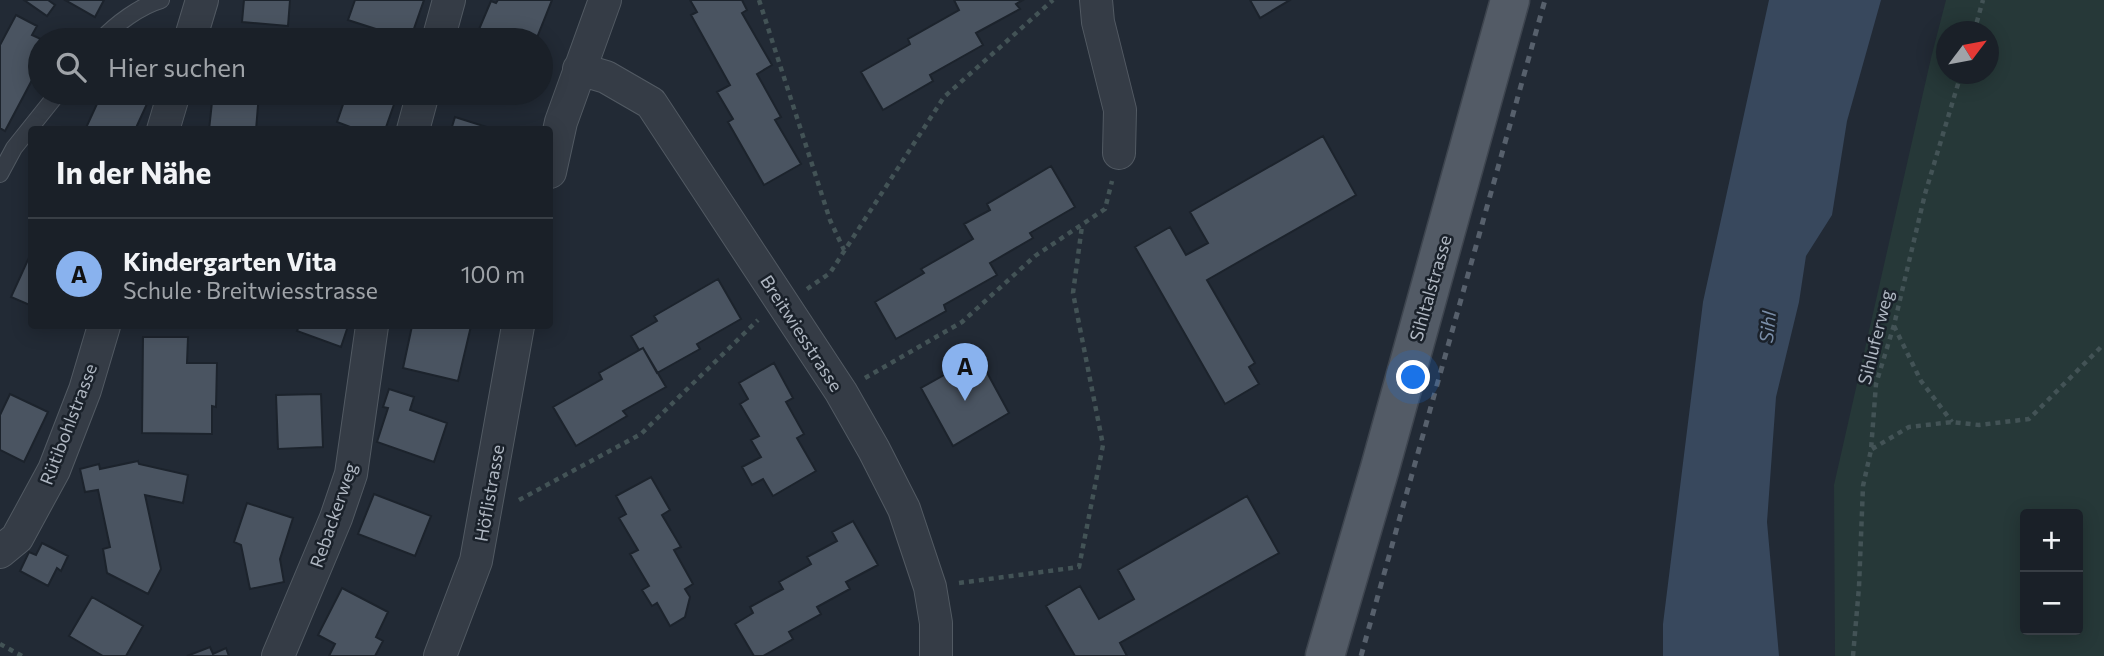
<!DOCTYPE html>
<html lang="de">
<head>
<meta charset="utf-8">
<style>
  body { margin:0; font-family:Commissioner,sans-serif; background:#272d34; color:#f1f3f6 }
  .controls { position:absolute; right:21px; bottom:21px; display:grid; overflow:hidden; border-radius:7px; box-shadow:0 4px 18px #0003 }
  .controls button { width:63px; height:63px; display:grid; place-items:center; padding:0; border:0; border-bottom:2px solid #383e45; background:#1a2028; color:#f1f3f6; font:35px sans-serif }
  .compass { position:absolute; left:1936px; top:21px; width:63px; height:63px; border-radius:50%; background:#1a2028; box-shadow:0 4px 18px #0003; rotate:58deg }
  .you { position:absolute; left:1414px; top:378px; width:24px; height:24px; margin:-18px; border:5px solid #fff; border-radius:50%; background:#1a73e8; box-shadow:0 0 0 10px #1a73e833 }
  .badge { display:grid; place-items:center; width:46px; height:46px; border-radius:50%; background:#89b2ee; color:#111; font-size:23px; font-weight:700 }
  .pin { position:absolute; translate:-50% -58px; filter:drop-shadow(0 2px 4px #0008) }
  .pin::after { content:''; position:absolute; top:37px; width:24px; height:21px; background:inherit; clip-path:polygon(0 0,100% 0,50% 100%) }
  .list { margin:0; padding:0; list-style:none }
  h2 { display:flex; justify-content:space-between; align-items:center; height:91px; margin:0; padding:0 28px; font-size:30px }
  h2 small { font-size:23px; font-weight:400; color:#9fa3a8 }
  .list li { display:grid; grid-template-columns:46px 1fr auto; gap:21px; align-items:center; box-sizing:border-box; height:112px; padding:0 28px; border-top:2px solid #383e45 }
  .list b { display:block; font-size:26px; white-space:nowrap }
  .list p { margin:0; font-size:23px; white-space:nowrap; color:#9fa3a8 }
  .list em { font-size:23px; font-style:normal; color:#9fa3a8 }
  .icon { flex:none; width:38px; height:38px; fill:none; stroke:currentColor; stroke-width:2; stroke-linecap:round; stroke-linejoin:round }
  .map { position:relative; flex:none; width:2104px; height:656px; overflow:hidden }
  .search { position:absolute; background:#1a2028; box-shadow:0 4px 18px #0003; left:28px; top:28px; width:525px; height:77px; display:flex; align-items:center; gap:18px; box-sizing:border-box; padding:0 24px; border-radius:38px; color:#9fa3a8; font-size:26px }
  .panel { position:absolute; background:#1a2028; box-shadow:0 4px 18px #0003; left:28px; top:126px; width:525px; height:203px; border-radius:7px }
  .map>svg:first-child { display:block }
</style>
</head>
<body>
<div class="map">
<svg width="2104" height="656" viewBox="0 0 2104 656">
  <rect width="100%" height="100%" fill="#222a35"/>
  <path fill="#263838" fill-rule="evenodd" d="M1946,0H2104V656H1835L1834,485L1931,58ZM1946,32H1988V74H1946ZM2025,514H2078V630H2025Z"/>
  <path fill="#38485d" d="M1769,0H1881L1847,121L1832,215L1806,256L1799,302L1776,397L1767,522L1779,656H1663V624L1703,302Z"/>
  <path fill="#4a5461" stroke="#1c232c" stroke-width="2" d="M24,0H48L55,5L47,16Z
    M65,0H104L95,17Z
    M244,0H290L288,26L242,22Z
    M355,0H424L410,40L348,20Z
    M498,0H552L536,40H521L511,37L510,40H492L477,34L491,1L496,3Z
    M690,0H742L747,10L742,13L772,65L757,74L781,117L775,120L801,164L764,185L728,122L733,119L717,92L730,85L691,15L697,12Z
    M954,0H1023L1016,4L1020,9L976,33L983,45L930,75L933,81L883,110L861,72L910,44L908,39L959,10Z
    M1250,0H1290L1260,18Z
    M16,15L37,26L32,35L43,40H40V65L5,131L0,128V45Z
    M102,93H152L135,130H85Z
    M213,93H259L256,130H209Z
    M347,93H398L385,130H358L337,122Z
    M455,117L496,130H451Z
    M1323,136L1356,195L1207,280L1255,363L1249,367L1259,384L1225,404L1135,247L1170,227L1186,255L1208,243L1190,212Z
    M1051,166L1075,207L1030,233L1033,238L990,263L997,275L944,305L946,311L896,339L875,302L924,273L921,269L973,239L964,224L990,210L987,204Z
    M32,251V306L11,297Z
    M718,279L741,319L697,344L700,349L657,373L643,348L639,350L631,336L657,321L654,316Z
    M299,326H348L341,347L297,331Z
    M412,326H471L458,381L403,368Z
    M143,337H188L187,363H217L216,407L212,406V434L142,433Z
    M643,348L666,387L623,411L627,416L576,446L553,407L602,379L599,373Z
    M978,356L1009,413L953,446L921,388Z
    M774,363L793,398L786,402L804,434L797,438L816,471L773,496L763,479L752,485L742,467L761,457L751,440L759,436L740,404L748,399L739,383Z
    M389,389L414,397L410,410L447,423L434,462L377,442L388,408L383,407Z
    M10,394L48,412L24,462L0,450V415Z
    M321,394L323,447L278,449L276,395Z
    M138,461L139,464L188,475L183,503L145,495L161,569L148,594L107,573L103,549L110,547L98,490L85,492L80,469L99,464L100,469Z
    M651,477L670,510L662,515L681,547L674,550L693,584L685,589L690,597L685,617L670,626L657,603L652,606L642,590L649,586L630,554L638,550L619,518L626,514L616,496Z
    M374,494L431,516L415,556L358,534Z
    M1247,496L1279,553L1120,643L1127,656H1075L1046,606L1080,586L1099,619L1134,599L1118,570Z
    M247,503L293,518L280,559L284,582L250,589L241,545L234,542Z
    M853,521L878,565L846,582L850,589L817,607L821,614L789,632L793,639L763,656H754L735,624L753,613L750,607L783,589L779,582L811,564L807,557L837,541L832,532Z
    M42,543L68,556L61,571L57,568L48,586L20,571L29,552L36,555Z
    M342,588L388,612L376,637L383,641L375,656H329L335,644L318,635Z
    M92,597L143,626L126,656H103L69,636Z
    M210,647L213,654L226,648L229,656H187Z"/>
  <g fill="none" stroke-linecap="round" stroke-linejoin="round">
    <g stroke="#525a63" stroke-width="18">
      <path id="service" d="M101,40C116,24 140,6 161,0
        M0,174L14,148L58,93"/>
    </g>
    <g stroke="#525a63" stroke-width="34">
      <path id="minor" d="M1096,0L1098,22L1120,110L1119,153
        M190,40L202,0
        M438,40L449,0
        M579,69L606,77L651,103L841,392L874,450L904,509L930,587L936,623V656
        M163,130L174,93
        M413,130L423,93
        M550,172L561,122L605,0
        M0,552L17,538L54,470L85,390L104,326
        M278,656L336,518L351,474L372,326
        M440,656L476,561L518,326"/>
    </g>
    <g stroke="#3e454f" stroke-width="41">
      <path id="primary" d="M1325,656L1380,468L1510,0"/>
    </g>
    <path stroke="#435356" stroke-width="4.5" stroke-dasharray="5 5" stroke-linecap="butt" d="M759,0L830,220L844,250
      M1974,32L1983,0
      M807,289L830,273L944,97L1053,0
      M1894,326L1921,381L1952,422
      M865,378L962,322L1035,256L1105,209L1112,181
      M1872,449L1909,427L1952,422L1979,425L2029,419L2104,344
      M519,500L641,434L758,320
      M959,583L1079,567L1103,445L1073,293L1082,226
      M0,644L22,656
      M1853,656L1859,587L1863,486L1871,450L1876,384L1894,325L1925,194L1961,74"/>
    <use href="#service" stroke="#353c46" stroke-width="16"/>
    <use href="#minor" stroke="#353c46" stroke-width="32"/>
    <use href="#primary" stroke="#535b66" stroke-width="38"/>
    <path stroke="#57606c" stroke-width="5" stroke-dasharray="7 7" stroke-linecap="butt" d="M1361,656L1545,0"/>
  </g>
  <g text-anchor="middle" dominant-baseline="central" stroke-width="5" stroke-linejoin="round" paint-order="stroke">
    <g font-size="18" fill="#afb7c2" stroke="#1a212a">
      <text transform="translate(1430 288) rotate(-74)">Sihltalstrasse</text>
      <text transform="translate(802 333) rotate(57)">Breitwiesstrasse</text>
      <text transform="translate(1875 337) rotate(-76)">Sihluferweg</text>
      <text transform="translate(68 424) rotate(-69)">Rütibohlstrasse</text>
      <text transform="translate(489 493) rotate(-80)">Höflistrasse</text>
      <text transform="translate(333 515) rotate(-71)">Rebackerweg</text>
    </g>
    <g font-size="19" font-style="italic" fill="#7a8ea9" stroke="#1a212a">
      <text transform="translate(1767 327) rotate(-84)">Sihl</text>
    </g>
  </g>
</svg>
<div class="controls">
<button>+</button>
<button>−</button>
</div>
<svg class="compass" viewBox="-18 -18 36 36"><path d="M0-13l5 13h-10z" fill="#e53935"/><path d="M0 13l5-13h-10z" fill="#9fa3a8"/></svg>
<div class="you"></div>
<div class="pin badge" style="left:965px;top:401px">A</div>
<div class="search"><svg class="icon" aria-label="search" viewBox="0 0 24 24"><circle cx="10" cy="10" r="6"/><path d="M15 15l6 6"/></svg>Hier suchen</div>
<section class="panel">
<h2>In der Nähe<small></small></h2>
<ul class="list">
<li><span class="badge">A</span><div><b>Kindergarten Vita</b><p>Schule · Breitwiesstrasse</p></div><em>100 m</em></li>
</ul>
</section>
</div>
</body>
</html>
